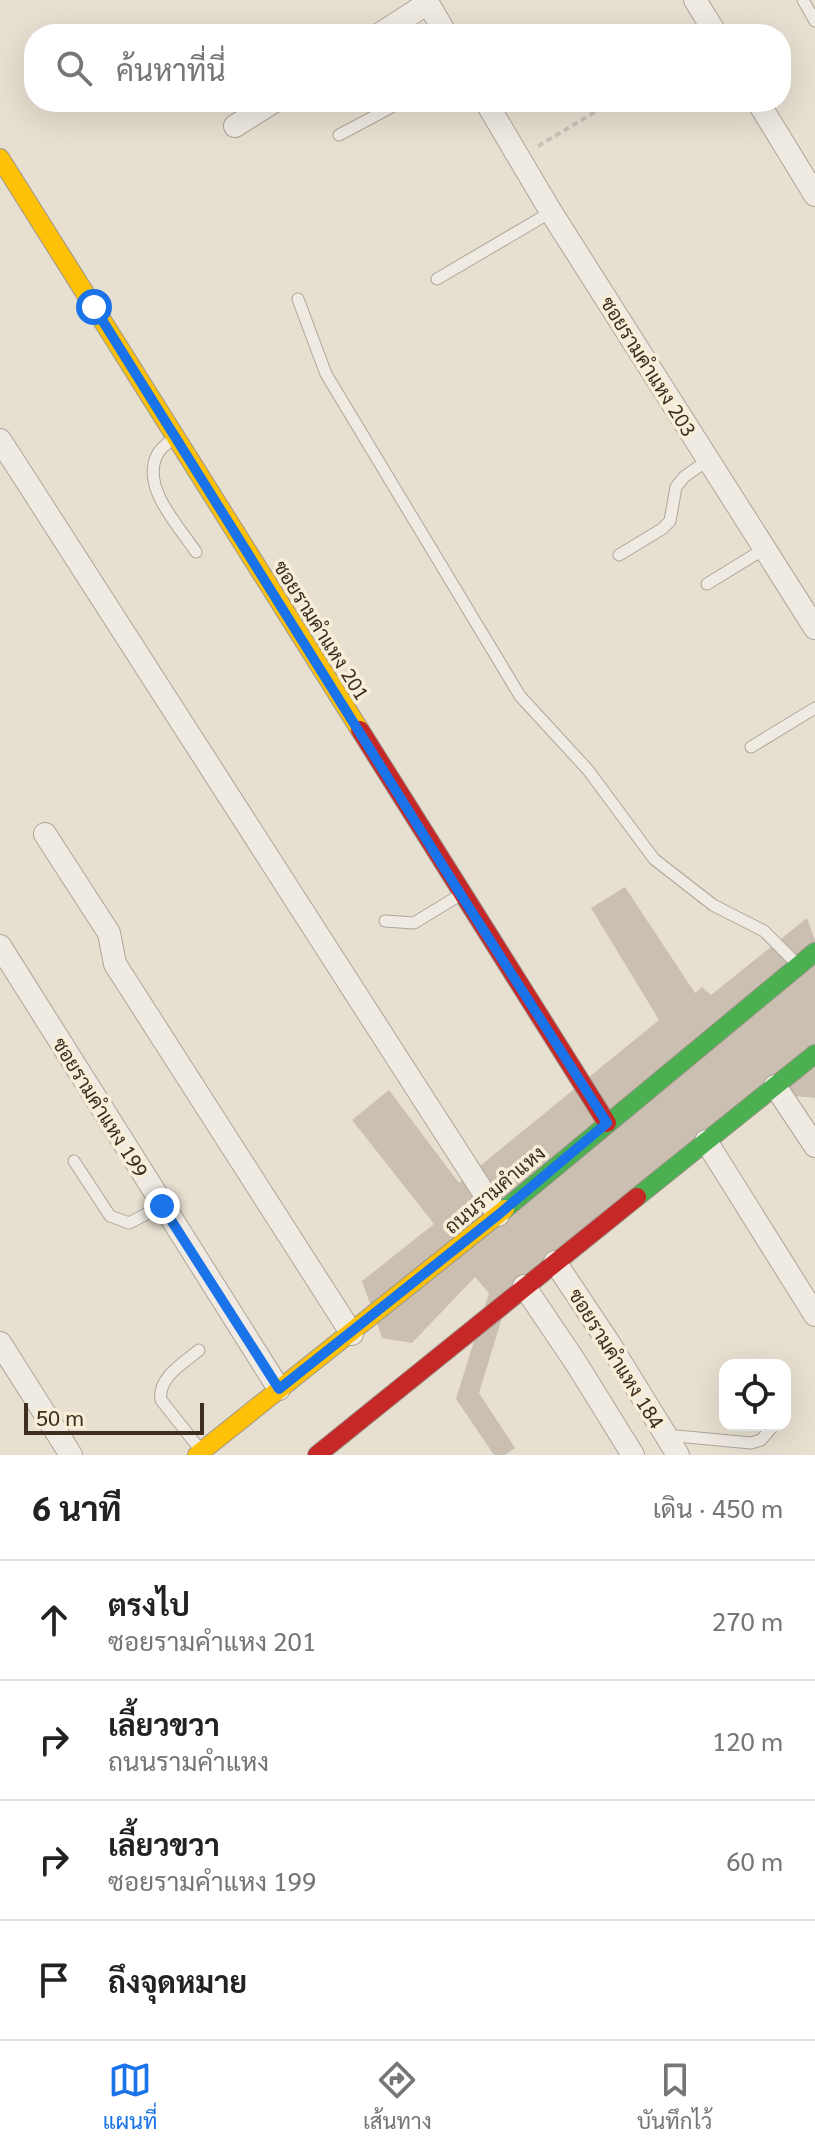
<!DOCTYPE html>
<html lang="th">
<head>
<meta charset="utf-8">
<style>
  body { margin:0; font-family:Georgia,Sarabun,serif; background:#f2f2f2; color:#222 }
  .controls { position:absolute; right:24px; bottom:24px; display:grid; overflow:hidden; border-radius:16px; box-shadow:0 8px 32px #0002 }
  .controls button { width:72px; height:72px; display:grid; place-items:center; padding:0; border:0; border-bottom:2px solid #e0e0e0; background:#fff; color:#222; font:40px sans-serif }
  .scale { position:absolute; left:24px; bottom:20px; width:180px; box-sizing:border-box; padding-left:8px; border:4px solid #3d2e20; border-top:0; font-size:22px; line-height:28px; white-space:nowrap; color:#3d2e20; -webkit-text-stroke:6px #f7eed8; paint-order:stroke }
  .stop { position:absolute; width:24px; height:24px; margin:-18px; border:6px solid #1a73e8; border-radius:50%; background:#fff }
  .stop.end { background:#1a73e8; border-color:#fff; box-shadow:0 2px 8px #0008 }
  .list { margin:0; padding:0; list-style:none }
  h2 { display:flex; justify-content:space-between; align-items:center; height:104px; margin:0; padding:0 32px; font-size:34px }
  h2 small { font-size:26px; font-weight:400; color:#767676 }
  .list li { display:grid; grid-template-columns:52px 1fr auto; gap:24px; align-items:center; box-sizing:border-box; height:120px; padding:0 32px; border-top:2px solid #e0e0e0 }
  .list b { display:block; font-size:30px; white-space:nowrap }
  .list p { margin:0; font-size:26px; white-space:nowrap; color:#767676 }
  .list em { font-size:26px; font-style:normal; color:#767676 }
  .icon { flex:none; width:44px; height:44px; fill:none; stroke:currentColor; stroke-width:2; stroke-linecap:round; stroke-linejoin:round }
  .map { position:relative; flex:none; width:815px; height:1455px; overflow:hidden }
  .search { position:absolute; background:#fff; box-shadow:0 8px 32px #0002; left:24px; right:24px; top:24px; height:88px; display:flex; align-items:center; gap:20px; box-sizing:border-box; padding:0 28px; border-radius:32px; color:#767676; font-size:30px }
  .sheet { height:584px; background:#fff }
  nav { display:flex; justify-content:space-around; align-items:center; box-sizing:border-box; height:112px; border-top:2px solid #e0e0e0; background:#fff; font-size:22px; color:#767676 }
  nav a { display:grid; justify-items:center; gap:4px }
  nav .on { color:#1a73e8 }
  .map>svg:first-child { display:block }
</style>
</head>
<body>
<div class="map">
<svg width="815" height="1455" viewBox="0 0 815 1455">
  <rect width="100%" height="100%" fill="#e7e0d1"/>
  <path fill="#cbbfb2" d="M625,887L695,993L702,987L711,995L807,918L815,940V1098L773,1094L505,1308L479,1393L515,1448L505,1455H494L456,1399L489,1293L475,1277L412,1343L382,1338L362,1281L434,1224L352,1120L389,1090L459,1183L659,1020L591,908Z"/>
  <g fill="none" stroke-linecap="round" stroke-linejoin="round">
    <g stroke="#ada599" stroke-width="13">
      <path id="lane" d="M803,0L815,21
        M339,135L401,102
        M437,279L551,212
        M298,299L326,374L520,696L588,770L654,859L713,905L764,931L795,962
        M175,437C169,442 160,448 157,455C141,488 179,526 196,552
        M619,555L662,529L670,521L676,487L684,477L708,460
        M707,584L764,549
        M751,747L815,708
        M385,921L414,923L460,895
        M74,1161L110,1216L129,1223L162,1206
        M199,1350C184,1363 157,1378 161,1400L199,1448
        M666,1435L751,1443L761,1440L774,1425"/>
    </g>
    <g stroke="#ada599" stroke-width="24">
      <path id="street" d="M426,0L446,34
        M695,0L716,34
        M380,34L428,3
        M486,102L551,212L815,628
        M758,102L815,195
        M235,126L273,102
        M0,440C167,698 331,958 498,1215
        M45,834L109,933L115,964L352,1334
        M0,946L279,1389
        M775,1086L815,1146
        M706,1141L815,1315
        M555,1262L609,1343L678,1455
        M524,1286L576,1363L633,1455
        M0,1343L71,1455"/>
    </g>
    <g stroke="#9c958a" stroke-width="20">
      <path id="fast" d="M637,1197L815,1054
        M505,1209L815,952"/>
    </g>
    <g stroke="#9c958a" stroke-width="20">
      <path id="slow" d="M0,158L360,730
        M197,1455L505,1209"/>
    </g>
    <g stroke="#9c958a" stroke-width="20">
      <path id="jam" d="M360,730L607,1123
        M317,1455L637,1197"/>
    </g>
    <path stroke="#c8c2b9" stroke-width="4" stroke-dasharray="6 4" stroke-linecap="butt" d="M538,146L612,102"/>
    <use href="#lane" stroke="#efebe3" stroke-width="11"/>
    <use href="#street" stroke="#efebe3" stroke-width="22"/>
    <use href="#fast" stroke="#4caf50" stroke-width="18"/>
    <use href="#slow" stroke="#ffc107" stroke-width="18"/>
    <use href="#jam" stroke="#c62828" stroke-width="18"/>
  </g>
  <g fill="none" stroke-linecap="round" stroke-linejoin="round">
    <path stroke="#1a73e8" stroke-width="10" d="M94,307L461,895L607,1123L498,1215L279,1389L162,1206"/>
  </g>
  <g text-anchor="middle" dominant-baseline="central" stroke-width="7" stroke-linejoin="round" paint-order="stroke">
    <g font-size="20" fill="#3d2e20" stroke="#f7eed8">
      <text transform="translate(649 366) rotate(58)">ซอยรามคำแหง 203</text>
      <text transform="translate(322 630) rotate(58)">ซอยรามคำแหง 201</text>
      <text transform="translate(101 1107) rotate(58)">ซอยรามคำแหง 199</text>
      <text transform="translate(494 1189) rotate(-40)">ถนนรามคำแหง</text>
      <text transform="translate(617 1358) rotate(58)">ซอยรามคำแหง 184</text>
    </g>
  </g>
</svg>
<div class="controls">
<button><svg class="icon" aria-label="locate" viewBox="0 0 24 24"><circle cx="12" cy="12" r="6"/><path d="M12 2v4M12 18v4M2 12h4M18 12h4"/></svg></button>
</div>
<div class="scale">50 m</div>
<div class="stop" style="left:94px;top:307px"></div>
<div class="stop end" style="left:162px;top:1206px"></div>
<div class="search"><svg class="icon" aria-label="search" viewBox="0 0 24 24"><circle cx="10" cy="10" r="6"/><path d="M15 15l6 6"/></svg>ค้นหาที่นี่</div>
</div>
<section class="sheet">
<h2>6 นาที<small>เดิน · 450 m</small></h2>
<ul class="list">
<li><svg class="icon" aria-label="ahead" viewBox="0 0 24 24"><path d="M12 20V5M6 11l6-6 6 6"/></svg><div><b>ตรงไป</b><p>ซอยรามคำแหง 201</p></div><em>270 m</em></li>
<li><svg class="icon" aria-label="right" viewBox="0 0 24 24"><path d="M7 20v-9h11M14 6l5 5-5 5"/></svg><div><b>เลี้ยวขวา</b><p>ถนนรามคำแหง</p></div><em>120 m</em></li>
<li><svg class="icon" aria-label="right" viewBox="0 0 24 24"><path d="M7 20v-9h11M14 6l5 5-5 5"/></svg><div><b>เลี้ยวขวา</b><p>ซอยรามคำแหง 199</p></div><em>60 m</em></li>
<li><svg class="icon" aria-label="arrive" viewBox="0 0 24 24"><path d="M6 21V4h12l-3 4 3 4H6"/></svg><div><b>ถึงจุดหมาย</b></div></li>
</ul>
</section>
<nav>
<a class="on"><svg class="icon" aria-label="map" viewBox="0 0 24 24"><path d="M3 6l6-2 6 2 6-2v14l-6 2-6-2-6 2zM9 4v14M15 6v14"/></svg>แผนที่</a>
<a><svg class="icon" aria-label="directions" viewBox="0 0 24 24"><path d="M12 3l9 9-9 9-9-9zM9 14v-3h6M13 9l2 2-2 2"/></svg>เส้นทาง</a>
<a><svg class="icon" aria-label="saved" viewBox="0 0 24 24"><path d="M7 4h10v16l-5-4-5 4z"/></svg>บันทึกไว้</a>
</nav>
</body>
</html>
